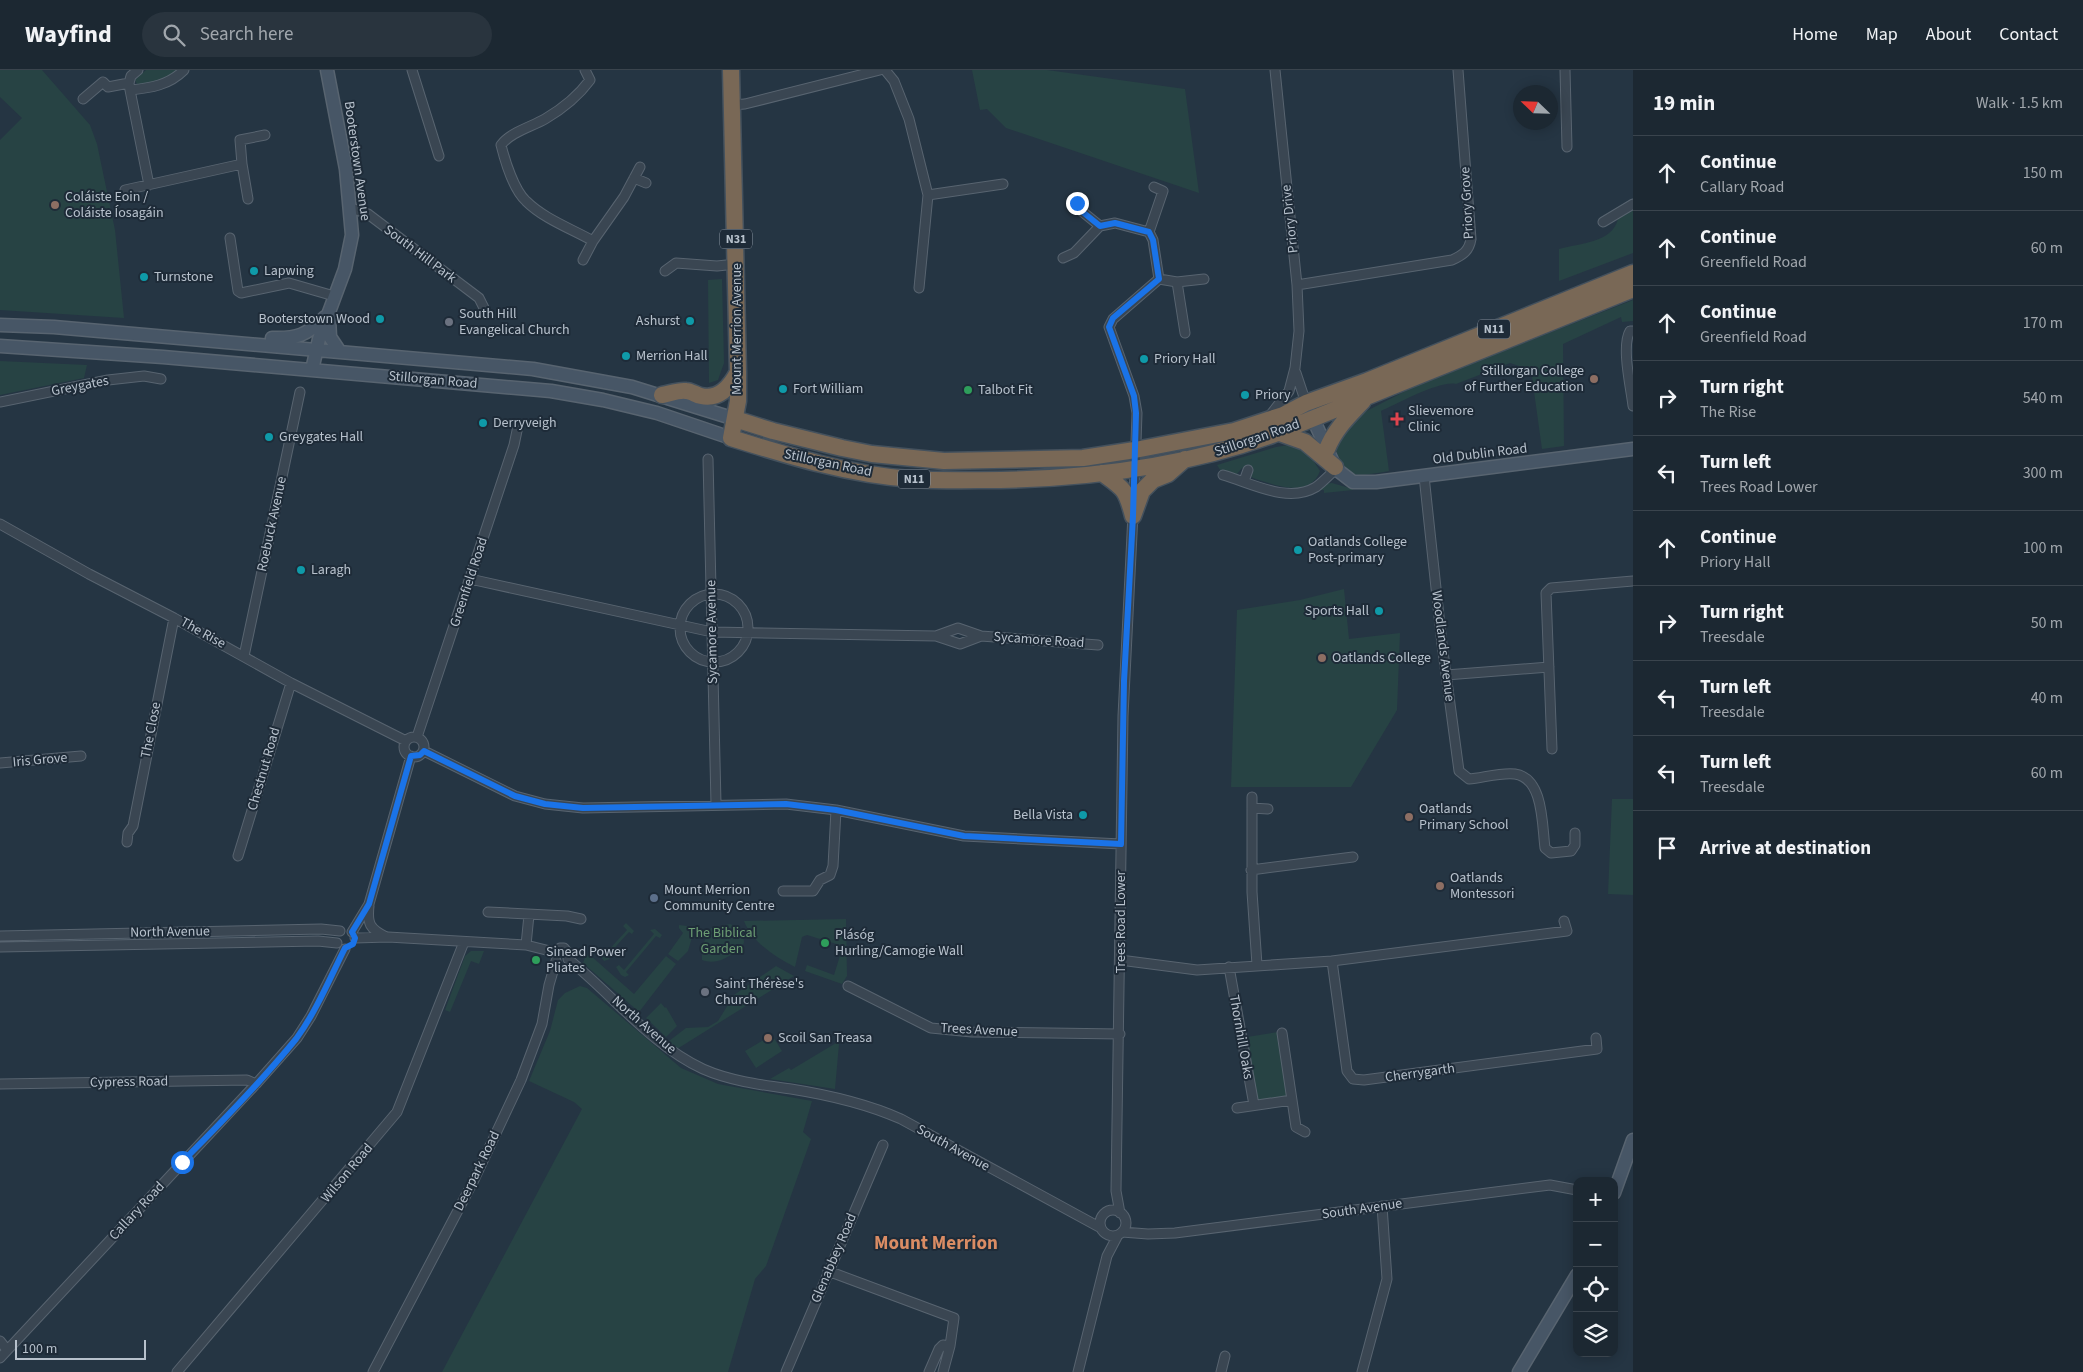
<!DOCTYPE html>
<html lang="en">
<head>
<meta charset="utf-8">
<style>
  body { margin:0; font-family:"Source Sans 3",sans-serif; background:#29343e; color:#f1f3f6 }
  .controls { position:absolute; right:15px; bottom:15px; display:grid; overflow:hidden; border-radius:10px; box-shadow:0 2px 12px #0003 }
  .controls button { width:45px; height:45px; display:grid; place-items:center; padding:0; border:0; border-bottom:1px solid #3a444d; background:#1c2832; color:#f1f3f6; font:25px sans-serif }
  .compass { position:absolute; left:1513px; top:15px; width:45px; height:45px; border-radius:50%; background:#1c2832; box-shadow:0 2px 12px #0003; rotate:293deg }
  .scale { position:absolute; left:15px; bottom:12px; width:131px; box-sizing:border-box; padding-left:5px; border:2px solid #b7c1cc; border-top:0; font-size:14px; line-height:18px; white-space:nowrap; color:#b7c1cc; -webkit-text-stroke:4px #1e2b38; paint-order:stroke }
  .stop { position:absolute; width:15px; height:15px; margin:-11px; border:4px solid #1a73e8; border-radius:50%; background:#fff }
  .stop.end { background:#1a73e8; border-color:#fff; box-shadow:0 1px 5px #0008 }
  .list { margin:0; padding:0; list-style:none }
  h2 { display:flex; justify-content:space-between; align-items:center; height:65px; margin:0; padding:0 20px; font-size:21px }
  h2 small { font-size:16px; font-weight:400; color:#a0a6ac }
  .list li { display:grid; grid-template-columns:32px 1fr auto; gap:15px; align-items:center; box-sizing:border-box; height:75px; padding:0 20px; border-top:1px solid #3a444d }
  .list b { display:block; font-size:19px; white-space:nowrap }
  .list p { margin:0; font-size:16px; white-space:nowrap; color:#a0a6ac }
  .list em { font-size:16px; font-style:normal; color:#a0a6ac }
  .icon { flex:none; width:28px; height:28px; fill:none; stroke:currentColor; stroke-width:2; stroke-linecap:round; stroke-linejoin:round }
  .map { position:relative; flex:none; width:1633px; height:1302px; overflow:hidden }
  header { display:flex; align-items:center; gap:30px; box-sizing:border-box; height:70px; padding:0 25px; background:#1c2832; border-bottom:1px solid #3a444d }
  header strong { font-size:24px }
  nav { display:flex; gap:28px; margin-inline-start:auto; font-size:18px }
  .search { width:350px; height:45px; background:#29343e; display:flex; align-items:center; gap:12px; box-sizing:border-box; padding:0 18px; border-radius:28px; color:#a0a6ac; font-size:19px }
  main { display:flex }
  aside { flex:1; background:#1c2832 }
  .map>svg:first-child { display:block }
</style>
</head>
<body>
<header>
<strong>Wayfind</strong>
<div class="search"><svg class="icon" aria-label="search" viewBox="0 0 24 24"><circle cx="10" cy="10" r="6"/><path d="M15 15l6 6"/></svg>Search here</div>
<nav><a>Home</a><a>Map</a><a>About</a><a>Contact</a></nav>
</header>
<main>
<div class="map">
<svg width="1633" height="1302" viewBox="0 0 1633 1302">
  <rect width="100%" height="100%" fill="#253543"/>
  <path fill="#274344" d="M0,0H42L90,55L97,74L115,160L124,248L0,240V70L22,48L0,27Z
    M146,0H181L156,13L137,14L135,10Z
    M972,0H1047L1185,19L1199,123L1006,58L987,39L980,40Z
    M1633,140V183L1559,211V179C1580,173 1612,173 1618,149Z
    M722,209L724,293L718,310L709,313L708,210Z
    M1633,230V251L1622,252L1621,247L1563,274L1564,376L1542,379L1531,300L1510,293L1456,314C1440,310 1397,334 1381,341L1389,401C1358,406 1346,412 1335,377L1349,350L1421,313Z
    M0,291L87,295L84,308L0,325Z
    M1295,374L1307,381L1320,401C1310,429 1274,415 1253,408L1250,405L1249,400L1242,398L1237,404L1222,403L1217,395L1276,377Z
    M1332,413L1353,419V420L1324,423V420H1316L1324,414Z
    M1344,519L1349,569L1400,563L1397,640L1351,717H1231L1237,540L1300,530Z
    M1612,729H1633V825L1608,824Z
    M846,849L847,906L842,914L805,901L807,895L834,905L843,876L807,865L802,867L795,897C775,887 752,872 744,851Z
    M626,853L634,861L632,864L629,862L607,886L610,889L604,891L599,884L602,881L605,884L627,860L623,856Z
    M730,854L743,860L744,873C733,885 719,896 702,890V876L711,858Z
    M679,855L695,857L688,881L678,891L668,884L683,863L679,858Z
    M655,859L662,865L660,868L656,866L626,902L629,905L625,907L621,905L616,897L619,895L624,900L654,864L650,860Z
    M471,881H484L479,894L471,891L450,942L445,940L465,886Z
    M586,885L591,886L634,924L666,886L676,894L639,942L583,893Z
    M776,896L794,906L677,979L669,971L686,958L708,957L718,951L734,925Z
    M580,916L587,918L681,998L718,1014L812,1031L803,1062L811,1069L766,1196L755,1209L728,1302H442L582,1039L574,1032L529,1011L550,961L558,930L565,923Z
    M661,933L665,938L666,937L677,956L666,967L646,948Z
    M1278,962L1287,1026L1282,1029L1256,1032L1247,967Z
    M772,965L782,981L756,998L745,981Z
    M836,973L839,974L835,1019L770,1009L789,998L791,1000Z"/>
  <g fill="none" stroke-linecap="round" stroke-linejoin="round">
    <g stroke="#586470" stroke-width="11">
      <path id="street" d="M412,0L439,86
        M585,0L590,10C579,25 562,39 545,49C531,57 511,62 501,75C505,91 514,120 526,131C544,149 572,159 593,171L624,127L640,97
        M885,0L894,11L909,49L928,125L919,218
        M1565,0L1567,77
        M129,13L131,6L138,0
        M130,20L149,115
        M83,29L103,12L108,17L129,13L130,20C151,18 169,15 184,0
        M732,35L745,34L880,0
        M634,108L646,113
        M125,120L242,94
        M928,125L1003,114
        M248,129L242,94L240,70L265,65
        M351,138L368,144L479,228L484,238
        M1603,152L1633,134
        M1100,156L1115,153L1149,162L1163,121L1154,117
        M1149,162L1153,170L1159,209
        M230,168L238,221L241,223L289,213L334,226
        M1063,188L1074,183L1100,156L1079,139L1077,133
        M583,190L593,171
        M665,201L676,193L717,196L736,194
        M1177,212L1185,263
        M1297,215L1452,190C1463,185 1469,181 1471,169L1458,0
        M1633,261H1630C1621,276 1631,318 1633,336
        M1296,303L1306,333
        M0,332L108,310L144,306L161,309
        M1268,348L1289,321L1295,298L1299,261L1297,215L1275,0
        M708,389L716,734
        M1223,405C1251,413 1288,434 1316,417C1323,412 1330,404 1336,399
        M1424,406L1442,574L1459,701L1469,709C1482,708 1502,702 1515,704C1544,708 1542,756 1545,778L1551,783L1571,781L1575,775V763
        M1244,411L1248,400
        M1134,431L1137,343L1134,326L1109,257L1113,249L1159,209L1177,212L1204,209
        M0,454L89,504L174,548L291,613L406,671
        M470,509L712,562L936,566L960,574L981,566
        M680 558a34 34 0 1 1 68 0a34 34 0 1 1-68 0Z
        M936,566L958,558L981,566L1098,575
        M244,586L300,322
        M1446,605L1549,597
        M417,667L514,375L518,356
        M404 677a10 10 0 1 1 20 0a10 10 0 1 1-20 0Z
        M1552,679L1546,523L1551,518L1633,511
        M424,681L515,726L545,734L583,738L786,734L836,740L964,766L1121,774
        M0,693L81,686
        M1252,727V822L1257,895
        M1252,738L1268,739
        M127,772L128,763L133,756L174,548
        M238,786L291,613
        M1251,800L1353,787
        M783,821H813L820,810L830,805L833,796L836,740
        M369,836C367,854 370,859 386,867
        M488,842L567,846L581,849
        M352,862L369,834L411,686
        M0,866L321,859L340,861
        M355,868L388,867L526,875L554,882
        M526,875L529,845
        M0,877L318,871L337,873
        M554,882L560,878H564L568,883V889
        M568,889C612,924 651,975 703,999C730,1011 762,1015 791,1019C829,1025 865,1033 901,1049L1101,1158
        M1120,890L1197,900L1332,891L1567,861L1564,851
        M1332,891L1347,1001L1353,1009L1364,1010L1597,979L1596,968
        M1229,897L1254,1035
        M848,916L931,958L972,962L1120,964
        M1282,963L1296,1057L1305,1062
        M0,1014L247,1010L256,1014
        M1237,1038L1292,1030
        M1100 1153a13 13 0 1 1 26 0a13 13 0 1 1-26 0Z
        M1120,1143L1116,1121L1123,646L1133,444
        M1122,1162L1148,1164L1175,1163L1550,1115L1577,1120
        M828,1201L954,1248L950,1276L943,1302
        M0,1271L7,1280
        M0,1288L256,1014L297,968L311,946L345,879
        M177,1302L397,1042L464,872
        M373,1302L474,1110L521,1010L542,954L549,915L556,891
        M786,1302L883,1075
        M929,1302L939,1279L943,1275L950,1276
        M1078,1302L1107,1186L1118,1165
        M1221,1302L1225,1286
        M1362,1302L1387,1209L1382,1136"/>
    </g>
    <g stroke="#586470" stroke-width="15">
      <path id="secondary" d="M329,248L330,267L340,282
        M0,255L54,257L533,299L632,317L735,349
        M272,268C297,269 307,265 325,247
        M0,276L163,287L551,321L603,330L657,343L731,368
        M312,300L319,269L345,199L352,165L346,99L327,0
        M1310,342L1336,399L1353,412H1376L1633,379
        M1614,1123L1633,1070
        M1519,1302L1577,1205"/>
    </g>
    <g stroke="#44515d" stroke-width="19">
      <path id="highway" d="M731,0L738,302V331L731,368C789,386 850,405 911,409C941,411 971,410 1001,410C1093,408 1186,396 1272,365L1633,219
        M662,325C669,324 678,320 686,321C691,321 696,325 701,326C719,330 730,317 738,302
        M735,349L773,361L842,378L872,384L944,391L1083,388L1135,380L1234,361L1283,345L1306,333L1367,311L1633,203
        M1277,362L1305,372L1335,397
        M1327,379C1335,359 1348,347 1363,331
        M1102,403C1124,419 1126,419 1133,446
        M1133,446L1142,421L1153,410L1168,404L1185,389"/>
    </g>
    <use href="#street" stroke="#3a4652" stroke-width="9"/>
    <use href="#secondary" stroke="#475666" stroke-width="12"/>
    <use href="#highway" stroke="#796856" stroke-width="16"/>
  </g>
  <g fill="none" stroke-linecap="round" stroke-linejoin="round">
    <path stroke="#1a73e8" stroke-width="6" d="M182,1092C221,1053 261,1012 296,969C316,942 330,908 345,878L353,874L355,868L352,862L369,834L411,686L420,685L424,681L515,726L545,734L583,738L786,734L836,740L964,766L1121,774L1124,611L1133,446L1136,343L1134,326L1109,257L1113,248L1159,209L1153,170L1149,162L1115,153L1100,156L1079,139L1077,133"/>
  </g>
  <g fill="#8d6e63" stroke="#1e2b38" stroke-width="2">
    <circle cx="55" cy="135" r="5"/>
    <circle cx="1594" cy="309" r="5"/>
    <circle cx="1322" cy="588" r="5"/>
    <circle cx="1409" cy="747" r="5"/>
    <circle cx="1440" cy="816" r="5"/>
    <circle cx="768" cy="968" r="5"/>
  </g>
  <g fill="#0f9aa8" stroke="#1e2b38" stroke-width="2">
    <circle cx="254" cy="201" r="5"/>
    <circle cx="144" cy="207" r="5"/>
    <circle cx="380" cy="249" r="5"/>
    <circle cx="690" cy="251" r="5"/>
    <circle cx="626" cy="286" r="5"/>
    <circle cx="1144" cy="289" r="5"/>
    <circle cx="783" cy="319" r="5"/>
    <circle cx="1245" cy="325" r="5"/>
    <circle cx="483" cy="353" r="5"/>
    <circle cx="269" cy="367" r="5"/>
    <circle cx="1298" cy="480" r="5"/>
    <circle cx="301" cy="500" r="5"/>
    <circle cx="1379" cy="541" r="5"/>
    <circle cx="1083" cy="745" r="5"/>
  </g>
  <g fill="#6b7280" stroke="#1e2b38" stroke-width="2">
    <circle cx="449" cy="252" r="5"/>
    <circle cx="705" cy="922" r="5"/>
  </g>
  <g fill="#2e9e5b" stroke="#1e2b38" stroke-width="2">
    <circle cx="968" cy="320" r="5"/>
    <circle cx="825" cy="873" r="5"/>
    <circle cx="536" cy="890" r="5"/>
  </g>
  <path fill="#e0444e" stroke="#1e2b38" stroke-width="2" d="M1394.5 341.5h5v5h5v5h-5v5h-5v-5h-5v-5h5z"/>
  <circle fill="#5c6f8a" stroke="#1e2b38" stroke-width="2" cx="654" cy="828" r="5"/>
  <g text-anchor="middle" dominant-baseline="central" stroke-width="4" stroke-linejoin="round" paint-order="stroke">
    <g fill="#1e2b38" stroke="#8994a0" stroke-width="1">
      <rect x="720" y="159.5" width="32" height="19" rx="4"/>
      <rect x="1478" y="249.5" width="32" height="19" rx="4"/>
      <rect x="898" y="399.5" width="32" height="19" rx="4"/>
    </g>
    <g font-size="12" font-weight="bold" fill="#b7c1cc">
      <text x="736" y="169">N31</text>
      <text x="1494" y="259">N11</text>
      <text x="914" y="409">N11</text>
    </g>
    <g font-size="14" fill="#b7c1cc" stroke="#1e2b38">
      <text transform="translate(357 91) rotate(82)">Booterstown Avenue</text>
      <text transform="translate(1467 133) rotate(-93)">Priory Grove</text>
      <text transform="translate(1290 149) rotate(-96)">Priory Drive</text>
      <text transform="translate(420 184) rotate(37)">South Hill Park</text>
      <text transform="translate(737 259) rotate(-90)">Mount Merrion Avenue</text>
      <text transform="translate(433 310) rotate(5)">Stillorgan Road</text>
      <text transform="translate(80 316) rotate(-11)">Greygates</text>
      <text transform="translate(1257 368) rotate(-19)">Stillorgan Road</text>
      <text transform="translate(1480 384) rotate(-7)">Old Dublin Road</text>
      <text transform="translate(828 393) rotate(12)">Stillorgan Road</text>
      <text transform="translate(272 454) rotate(-78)">Roebuck Avenue</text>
      <text transform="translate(469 512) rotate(-72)">Greenfield Road</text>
      <text transform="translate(712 562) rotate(-91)">Sycamore Avenue</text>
      <text transform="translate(203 563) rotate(29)">The Rise</text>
      <text transform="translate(1039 570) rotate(4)">Sycamore Road</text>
      <text transform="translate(1443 576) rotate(83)">Woodlands Avenue</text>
      <text transform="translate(151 660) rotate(-79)">The Close</text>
      <text transform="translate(40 690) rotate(-5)">Iris Grove</text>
      <text transform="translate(264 699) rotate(-74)">Chestnut Road</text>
      <text transform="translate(1121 852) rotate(-90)">Trees Road Lower</text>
      <text transform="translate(170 862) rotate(-1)">North Avenue</text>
      <text transform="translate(644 955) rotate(41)">North Avenue</text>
      <text transform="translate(979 960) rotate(3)">Trees Avenue</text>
      <text transform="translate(1241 967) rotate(80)">Thornhill Oaks</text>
      <text transform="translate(1420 1003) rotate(-8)">Cherrygarth</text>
      <text transform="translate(129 1012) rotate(-1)">Cypress Road</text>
      <text transform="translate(953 1078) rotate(29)">South Avenue</text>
      <text transform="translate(477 1101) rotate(-64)">Deerpark Road</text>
      <text transform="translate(347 1103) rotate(-50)">Wilson Road</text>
      <text transform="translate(1362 1139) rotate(-8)">South Avenue</text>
      <text transform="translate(137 1141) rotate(-47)">Callary Road</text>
      <text transform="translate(834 1188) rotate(-67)">Glenabbey Road</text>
    </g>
    <g font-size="14" fill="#b7c1cc" stroke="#1e2b38" text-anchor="start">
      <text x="65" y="127">Coláiste Eoin /<tspan x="65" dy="16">Coláiste Íosagáin</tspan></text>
      <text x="264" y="201">Lapwing</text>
      <text x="154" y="207">Turnstone</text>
      <text x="459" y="244">South Hill<tspan x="459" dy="16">Evangelical Church</tspan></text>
      <text x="370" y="249" text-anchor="end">Booterstown Wood</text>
      <text x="680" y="251" text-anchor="end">Ashurst</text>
      <text x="636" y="286">Merrion Hall</text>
      <text x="1154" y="289">Priory Hall</text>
      <text x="1584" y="301" text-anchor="end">Stillorgan College<tspan x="1584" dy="16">of Further Education</tspan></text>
      <text x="793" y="319">Fort William</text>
      <text x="978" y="320">Talbot Fit</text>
      <text x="1255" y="325">Priory</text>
      <text x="1408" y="341">Slievemore<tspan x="1408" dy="16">Clinic</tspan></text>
      <text x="493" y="353">Derryveigh</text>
      <text x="279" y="367">Greygates Hall</text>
      <text x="1308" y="472">Oatlands College<tspan x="1308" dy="16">Post-primary</tspan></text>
      <text x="311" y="500">Laragh</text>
      <text x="1369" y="541" text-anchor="end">Sports Hall</text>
      <text x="1332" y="588">Oatlands College</text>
      <text x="1419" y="739">Oatlands<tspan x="1419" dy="16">Primary School</tspan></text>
      <text x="1073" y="745" text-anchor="end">Bella Vista</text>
      <text x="1450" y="808">Oatlands<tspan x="1450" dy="16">Montessori</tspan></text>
      <text x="664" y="820">Mount Merrion<tspan x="664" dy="16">Community Centre</tspan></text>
      <text x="835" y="865">Plásóg<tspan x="835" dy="16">Hurling/Camogie Wall</tspan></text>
      <text x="546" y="882">Sinead Power<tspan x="546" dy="16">Pliates</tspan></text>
      <text x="715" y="914">Saint Thérèse's<tspan x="715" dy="16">Church</tspan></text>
      <text x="778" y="968">Scoil San Treasa</text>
    </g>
    <g font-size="14" fill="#6d9e74" stroke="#1e2b38">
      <text x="722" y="863">The Biblical<tspan x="722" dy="16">Garden</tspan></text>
    </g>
    <g font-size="19" font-weight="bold" fill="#da8c64" stroke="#1e2b38">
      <text x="936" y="1173">Mount Merrion</text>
    </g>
  </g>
</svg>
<div class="controls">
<button>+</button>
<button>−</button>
<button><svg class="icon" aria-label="locate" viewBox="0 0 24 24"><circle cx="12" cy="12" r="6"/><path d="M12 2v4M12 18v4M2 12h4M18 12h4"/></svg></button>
<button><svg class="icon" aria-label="layers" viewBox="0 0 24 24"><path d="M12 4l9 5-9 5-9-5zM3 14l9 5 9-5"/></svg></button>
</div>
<svg class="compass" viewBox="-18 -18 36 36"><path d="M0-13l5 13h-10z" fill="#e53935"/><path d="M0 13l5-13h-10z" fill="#a0a6ac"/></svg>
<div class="scale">100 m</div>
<div class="stop" style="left:182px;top:1092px"></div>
<div class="stop end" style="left:1077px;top:133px"></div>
</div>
<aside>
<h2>19 min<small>Walk · 1.5 km</small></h2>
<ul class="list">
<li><svg class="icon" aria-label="ahead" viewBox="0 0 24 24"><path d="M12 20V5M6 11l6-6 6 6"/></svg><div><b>Continue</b><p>Callary Road</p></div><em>150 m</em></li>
<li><svg class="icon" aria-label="ahead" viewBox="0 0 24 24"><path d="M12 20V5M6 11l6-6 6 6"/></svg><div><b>Continue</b><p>Greenfield Road</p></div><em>60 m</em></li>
<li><svg class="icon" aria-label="ahead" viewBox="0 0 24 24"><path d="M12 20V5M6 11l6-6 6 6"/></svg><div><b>Continue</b><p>Greenfield Road</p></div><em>170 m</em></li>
<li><svg class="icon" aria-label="right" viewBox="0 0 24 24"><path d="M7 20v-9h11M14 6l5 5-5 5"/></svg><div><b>Turn right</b><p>The Rise</p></div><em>540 m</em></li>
<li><svg class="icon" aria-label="left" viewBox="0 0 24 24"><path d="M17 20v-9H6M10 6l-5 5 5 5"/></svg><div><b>Turn left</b><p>Trees Road Lower</p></div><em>300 m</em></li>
<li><svg class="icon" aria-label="ahead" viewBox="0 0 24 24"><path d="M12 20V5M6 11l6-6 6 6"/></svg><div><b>Continue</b><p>Priory Hall</p></div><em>100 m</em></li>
<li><svg class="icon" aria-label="right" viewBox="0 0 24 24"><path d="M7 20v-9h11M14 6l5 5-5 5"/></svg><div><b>Turn right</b><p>Treesdale</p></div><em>50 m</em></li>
<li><svg class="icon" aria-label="left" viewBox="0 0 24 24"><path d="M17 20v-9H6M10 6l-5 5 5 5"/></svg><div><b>Turn left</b><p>Treesdale</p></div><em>40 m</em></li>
<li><svg class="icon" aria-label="left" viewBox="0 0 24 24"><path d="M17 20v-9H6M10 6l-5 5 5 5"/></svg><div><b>Turn left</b><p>Treesdale</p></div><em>60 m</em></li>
<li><svg class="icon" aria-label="arrive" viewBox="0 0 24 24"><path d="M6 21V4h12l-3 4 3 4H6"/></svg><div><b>Arrive at destination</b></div></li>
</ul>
</aside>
</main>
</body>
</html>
